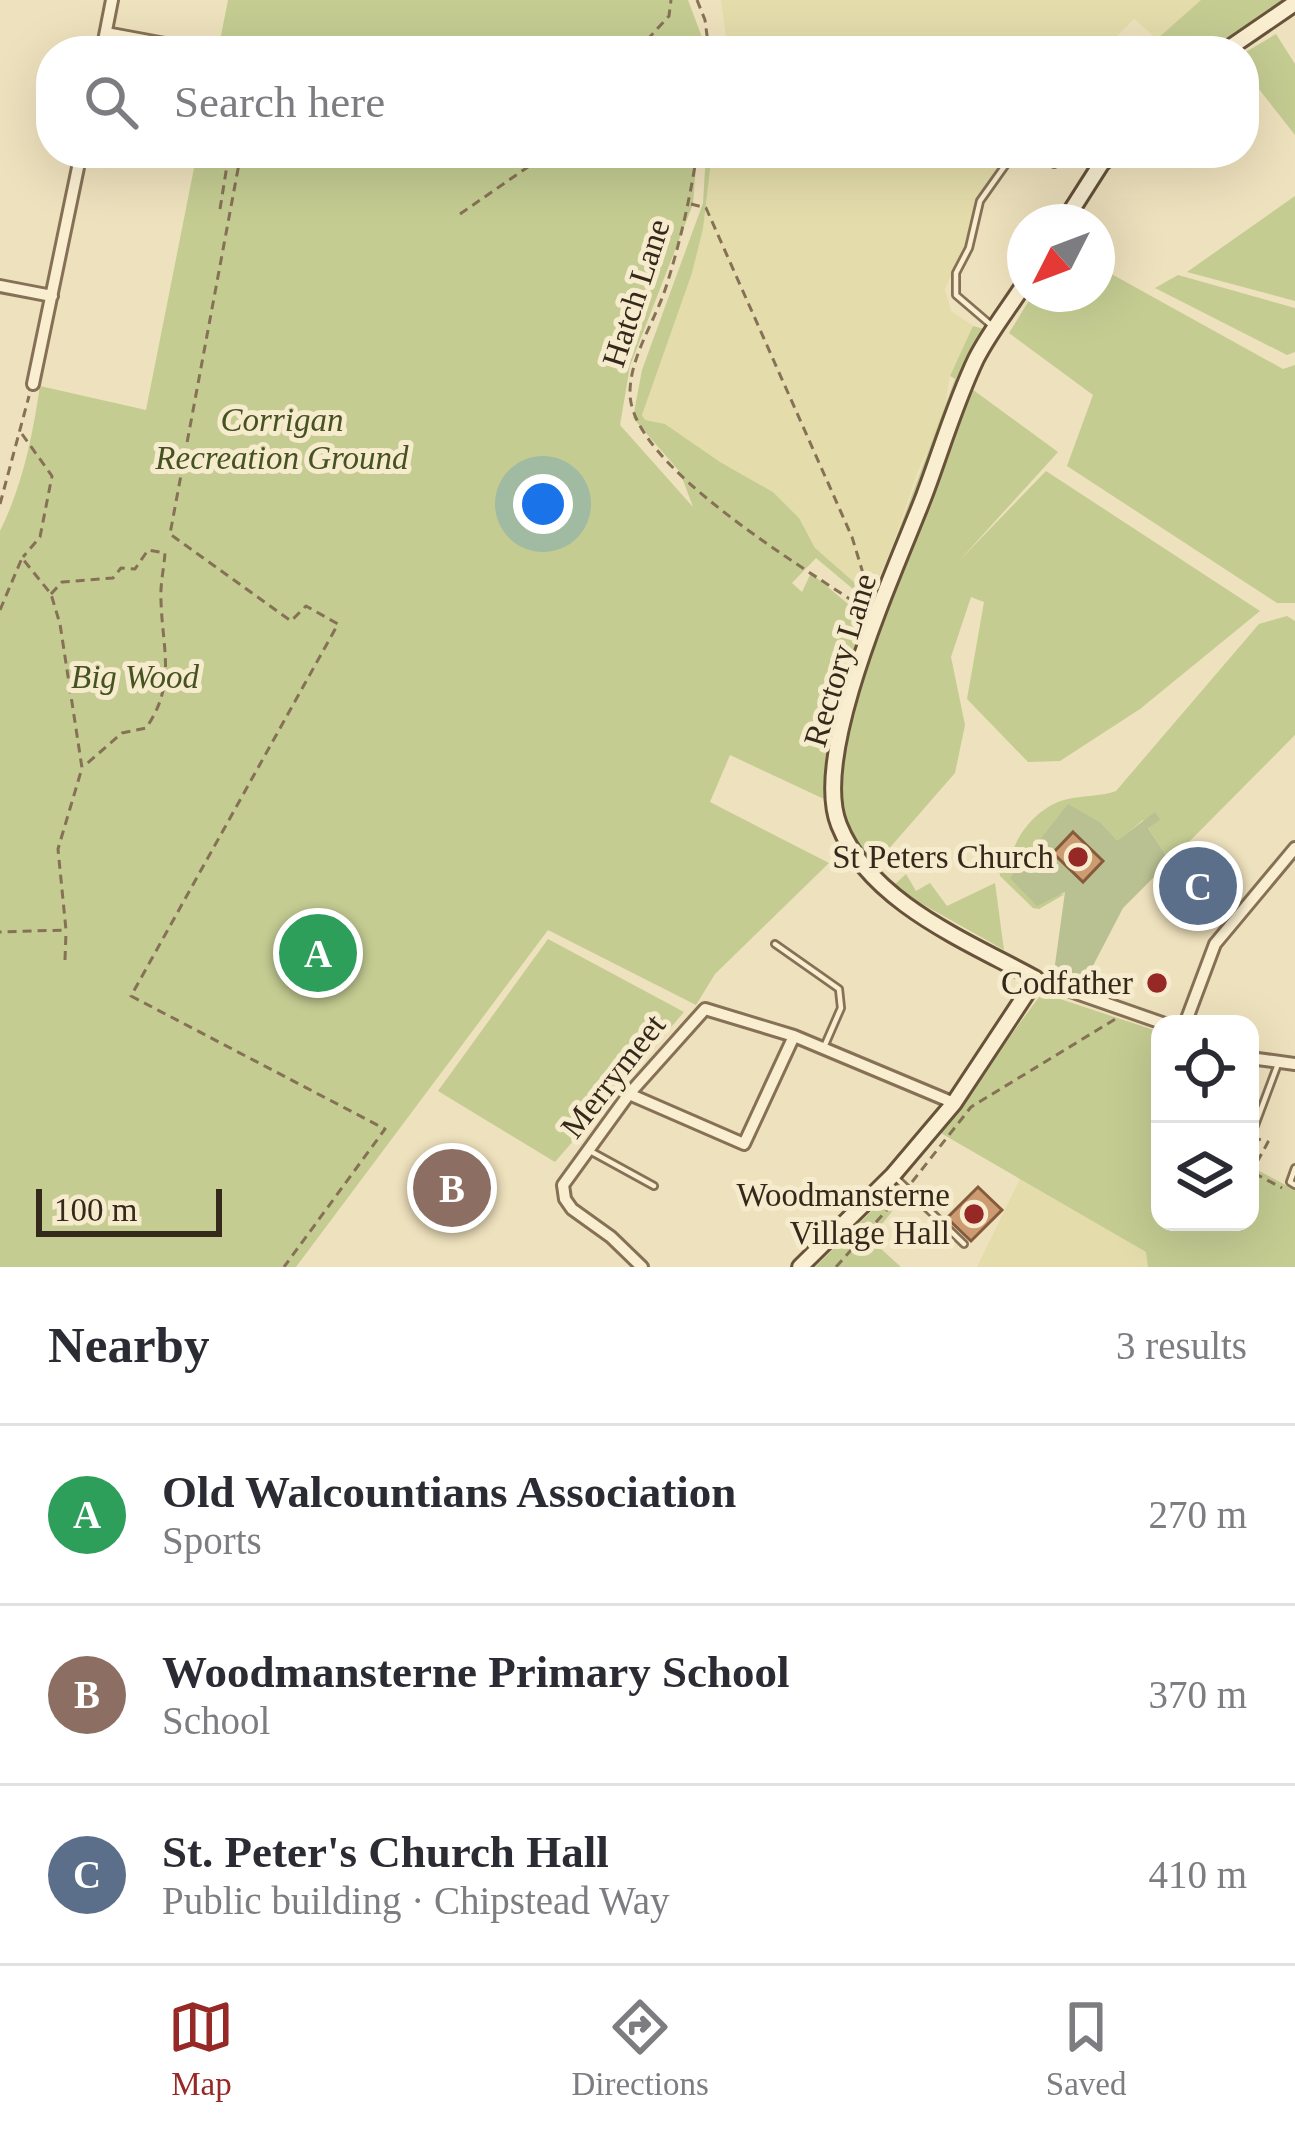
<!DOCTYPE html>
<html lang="en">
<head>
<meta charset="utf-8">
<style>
  body { margin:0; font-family:Georgia,serif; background:#f2f2f3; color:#2b2b33 }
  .controls { position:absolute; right:36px; bottom:36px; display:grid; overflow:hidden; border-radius:24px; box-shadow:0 12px 48px #0002 }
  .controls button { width:108px; height:108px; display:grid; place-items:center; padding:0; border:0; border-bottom:3px solid #e1e1e2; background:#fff; color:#2b2b33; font:60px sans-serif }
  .compass { position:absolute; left:1007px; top:204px; width:108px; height:108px; border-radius:50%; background:#fff; box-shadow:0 12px 48px #0002; rotate:228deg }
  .scale { position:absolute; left:36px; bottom:30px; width:186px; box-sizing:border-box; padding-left:12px; border:6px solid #35291b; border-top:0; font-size:33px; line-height:42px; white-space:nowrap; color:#35291b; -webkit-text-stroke:9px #f6ebcd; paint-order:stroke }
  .you { position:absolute; left:543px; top:504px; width:42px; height:42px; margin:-30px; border:9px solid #fff; border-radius:50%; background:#1a73e8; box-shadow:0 0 0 18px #1a73e833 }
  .badge { display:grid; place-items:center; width:78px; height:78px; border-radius:50%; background:#962825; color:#fff; font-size:39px; font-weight:700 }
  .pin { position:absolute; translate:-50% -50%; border:6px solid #fff; box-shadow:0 3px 12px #0006 }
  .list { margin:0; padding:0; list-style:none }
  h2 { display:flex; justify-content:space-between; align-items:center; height:156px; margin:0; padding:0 48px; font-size:51px }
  h2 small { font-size:39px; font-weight:400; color:#7c7c81 }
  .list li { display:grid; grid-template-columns:78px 1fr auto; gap:36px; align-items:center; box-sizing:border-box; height:180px; padding:0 48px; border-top:3px solid #e1e1e2 }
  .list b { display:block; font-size:45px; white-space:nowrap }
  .list p { margin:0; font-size:39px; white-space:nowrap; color:#7c7c81 }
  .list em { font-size:39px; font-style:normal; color:#7c7c81 }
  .icon { flex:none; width:66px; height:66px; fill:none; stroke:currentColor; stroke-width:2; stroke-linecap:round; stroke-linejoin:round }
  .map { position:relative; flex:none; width:1295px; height:1267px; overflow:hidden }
  .search { position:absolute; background:#fff; box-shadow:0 12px 48px #0002; left:36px; right:36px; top:36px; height:132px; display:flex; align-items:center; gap:30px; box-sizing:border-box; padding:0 42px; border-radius:48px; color:#7c7c81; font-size:45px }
  .sheet { height:696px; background:#fff }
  nav { display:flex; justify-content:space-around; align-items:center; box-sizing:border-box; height:168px; border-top:3px solid #e1e1e2; background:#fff; font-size:33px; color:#7c7c81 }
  nav a { display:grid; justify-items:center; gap:6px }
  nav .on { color:#962825 }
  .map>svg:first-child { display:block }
</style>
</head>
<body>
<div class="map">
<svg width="1295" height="1267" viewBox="0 0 1295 1267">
  <rect width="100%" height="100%" fill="#eee1bd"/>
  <path fill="#e4dcab" d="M721,0H1201L1157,39L1134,19L1102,51H728Z
    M712,153H1009L976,201L967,240L945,289L951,311L973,326L950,376L942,421L917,473L892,548L870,596L815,548L799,518L773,492L720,462L665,424L645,420L642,415L692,273L703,229Z
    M1020,1179L1146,1252L1148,1267H977Z"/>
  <path fill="#c4cc92" d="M228,0H688L703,40V51H218Z
    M1201,0H1287L1215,51H1152L1157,39Z
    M1276,34L1295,64V135L1244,70V53Z
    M197,153H697L693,204L630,366L620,425L693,507L680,472L633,418L642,370L703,203L706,153H712L703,229L692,273L642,415L645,420L665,424L720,462L773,492L799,518L815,548L870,596L866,600L816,558L792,583L802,592L811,573L866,619L955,379L950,376L973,326L988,330L961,381L1058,452L959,561L1046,471L1260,611L1140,709L1060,761L1028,762L967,699L984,602L971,597L951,657L965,725L955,773L873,867L824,799L730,755L710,802L829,863L715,974L696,1005L548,930L296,1267H0V531C23,484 32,438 40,386L146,410Z
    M1295,196V301L1187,272Z
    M1097,266L1283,369L1295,365V603H1277L1067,466L1093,395L1009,333L1033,294H1097Z
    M1178,275L1295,308V352L1287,355L1155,288Z
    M1287,616L1295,621V735L1170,861L1143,820L1117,842L1101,823L1055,895L1065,894L1039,909L1033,908L1000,876L999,868L1009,866C1012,838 1038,805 1068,799C1085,795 1099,797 1116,791L1259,624Z
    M906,874L916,891L930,883L947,906L995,883L1004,950L892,887Z
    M548,939L684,1012L555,1162L438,1091Z
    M1042,993L1160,1032V1104L1152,1125L1160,1129V1222H1250V1166L1295,1190V1267H1148L1146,1252L939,1132Z
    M898,1185L906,1194L870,1239L901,1267H815Z"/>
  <path fill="#b9c091" d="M1068,804L1101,823L1117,841L1155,812L1160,820L1148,828L1170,861L1123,908L1084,983L1054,972L1065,892L1037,906L1010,878Z"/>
  <path fill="#cd9b72" stroke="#865b3c" stroke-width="3" d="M1073,832L1103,861L1083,882L1053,853Z
    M1188,865L1220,893L1207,907L1176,879Z
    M978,1187L1002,1210L971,1241L947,1218Z"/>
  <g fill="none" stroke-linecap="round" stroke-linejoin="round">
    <g stroke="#867156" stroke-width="10">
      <path id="service" d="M1054,164L1061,153
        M991,325L956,295V273L969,248L980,201L1014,153
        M775,944L839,989L841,1008L824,1047
        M1251,1136L1278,1064
        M592,1152L654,1186
        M1295,1168L1290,1182L1295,1185
        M897,1179L964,1244"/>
    </g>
    <g stroke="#867156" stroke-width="16">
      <path id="minor" d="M106,33L203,51
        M102,51L112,0
        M0,286L52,296
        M33,384L81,153
        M1036,979L1165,1024
        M1185,1024L1215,944L1295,848
        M1250,1058L1295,1064
        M629,1094L744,1144L794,1036
        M642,1267L611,1237L572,1209L565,1199L563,1185L629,1094L705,1009L794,1036L954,1103"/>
    </g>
    <g stroke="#68523a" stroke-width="20">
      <path id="secondary" d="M1225,51L1295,3
        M1064,222L1101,164L1113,153
        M800,1267L893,1175L954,1103L1036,979C967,941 870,903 839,825C810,753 896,569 924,496C941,451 955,403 976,359C989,333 1009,308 1025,283"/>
    </g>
    <path stroke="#867156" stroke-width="3" stroke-dasharray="9 6" stroke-linecap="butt" d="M697,0L705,20L709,51
      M637,51L669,16L671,0
      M241,153L170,534L291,621L306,606L338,624L131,996L385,1129L284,1267
      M697,153C690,199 680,243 666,287C655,321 631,355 630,391C627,465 809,570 866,610
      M691,204L706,208L852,537L869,593
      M220,209L229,153
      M460,214L548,153
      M22,434L52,476L40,537L23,557
      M0,504L29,396
      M51,594L62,582L113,578L121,568L135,569L148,550L165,553C164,568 160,585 161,600C162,648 177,684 146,728L122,733L83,767
      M0,610L22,558L51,594L60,624L82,768L58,849L66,930L0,932
      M65,960L66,932
      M1254,1173L1282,1188
      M1250,1175L1268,1142L1258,1139
      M912,1182L971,1107L1117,1018
      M836,1267L902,1193"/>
    <use href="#service" stroke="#f9eed0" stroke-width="4.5"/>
    <use href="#minor" stroke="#f9eed0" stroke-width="10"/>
    <use href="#secondary" stroke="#f9eed0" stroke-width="14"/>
  </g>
  <g fill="#962825" stroke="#f6ebcd" stroke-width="4.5">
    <circle cx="1078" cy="857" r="12"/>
    <circle cx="1157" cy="983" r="12"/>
    <circle cx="974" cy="1214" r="12"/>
  </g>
  <g text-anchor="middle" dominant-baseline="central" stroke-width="10" stroke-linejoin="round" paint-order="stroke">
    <g font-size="33" fill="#35291b" stroke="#f6ebcd">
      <text transform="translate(636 293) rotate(-72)">Hatch Lane</text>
      <text transform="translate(840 660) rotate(-73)">Rectory Lane</text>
      <text transform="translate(613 1076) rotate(-52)">Merrymeet</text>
    </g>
    <g font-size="33" font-style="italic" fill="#455221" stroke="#f6ebcd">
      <text x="282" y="420">Corrigan<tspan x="282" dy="38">Recreation Ground</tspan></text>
      <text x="135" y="677">Big Wood</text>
    </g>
    <g font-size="33" fill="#35291b" stroke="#f6ebcd" text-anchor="end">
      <text x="1054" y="857">St Peters Church</text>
      <text x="1133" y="983">Codfather</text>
      <text x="950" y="1195">Woodmansterne<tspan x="950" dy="38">Village Hall</tspan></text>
    </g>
  </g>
</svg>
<div class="controls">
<button><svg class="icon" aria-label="locate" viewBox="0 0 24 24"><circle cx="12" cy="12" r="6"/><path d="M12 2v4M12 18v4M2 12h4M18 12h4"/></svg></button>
<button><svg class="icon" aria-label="layers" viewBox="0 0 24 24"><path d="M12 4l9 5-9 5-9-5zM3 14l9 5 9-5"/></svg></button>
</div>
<svg class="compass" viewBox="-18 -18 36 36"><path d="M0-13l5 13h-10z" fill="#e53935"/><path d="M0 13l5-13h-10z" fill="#7c7c81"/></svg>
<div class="scale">100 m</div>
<div class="you"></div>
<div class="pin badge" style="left:318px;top:953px;background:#2e9e5b">A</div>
<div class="pin badge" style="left:452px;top:1188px;background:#8d6e63">B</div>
<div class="pin badge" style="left:1198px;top:886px;background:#5c6f8a">C</div>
<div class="search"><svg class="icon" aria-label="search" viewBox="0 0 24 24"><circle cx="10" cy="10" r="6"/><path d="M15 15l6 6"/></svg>Search here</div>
</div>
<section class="sheet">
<h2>Nearby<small>3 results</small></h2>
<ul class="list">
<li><span class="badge" style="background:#2e9e5b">A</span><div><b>Old Walcountians Association</b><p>Sports</p></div><em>270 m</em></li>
<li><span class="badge" style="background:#8d6e63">B</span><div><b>Woodmansterne Primary School</b><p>School</p></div><em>370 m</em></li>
<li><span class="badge" style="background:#5c6f8a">C</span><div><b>St. Peter's Church Hall</b><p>Public building · Chipstead Way</p></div><em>410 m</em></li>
</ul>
</section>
<nav>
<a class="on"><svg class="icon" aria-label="map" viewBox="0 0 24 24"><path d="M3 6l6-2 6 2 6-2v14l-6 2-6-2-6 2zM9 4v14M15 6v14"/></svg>Map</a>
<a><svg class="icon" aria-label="directions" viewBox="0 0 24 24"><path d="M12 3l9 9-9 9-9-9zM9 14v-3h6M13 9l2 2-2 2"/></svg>Directions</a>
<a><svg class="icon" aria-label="saved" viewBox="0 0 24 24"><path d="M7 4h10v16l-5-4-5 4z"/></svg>Saved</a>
</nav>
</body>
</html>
